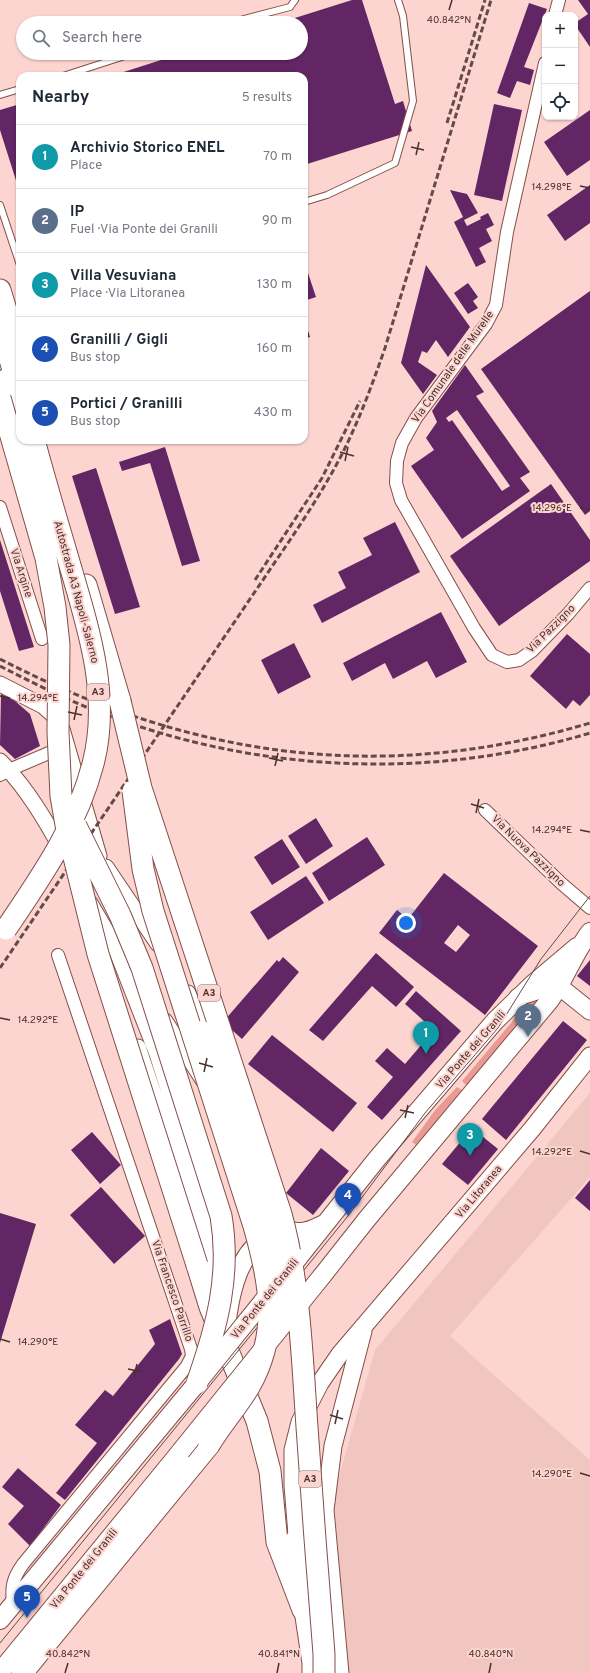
<!DOCTYPE html>
<html lang="en">
<head>
<meta charset="utf-8">
<style>
  body { margin:0; font-family:Overpass,sans-serif; background:#f2f2f3; color:#1f2937 }
  .controls { position:absolute; right:12px; top:12px; display:grid; overflow:hidden; border-radius:8px; box-shadow:0 1px 3px #0004 }
  .controls button { width:36px; height:36px; display:grid; place-items:center; padding:0; border:0; border-bottom:1px solid #e0e1e3; background:#fff; color:#1f2937; font:20px sans-serif }
  .you { position:absolute; left:406px; top:923px; width:14px; height:14px; margin:-10px; border:3px solid #fff; border-radius:50%; background:#1a73e8; box-shadow:0 0 0 6px #1a73e833 }
  .badge { display:grid; place-items:center; width:26px; height:26px; border-radius:50%; background:#357c85; color:#fff; font-size:13px; font-weight:700 }
  .pin { position:absolute; translate:-50% -33px; filter:drop-shadow(0 1px 2px #0008) }
  .pin::after { content:''; position:absolute; top:21px; width:14px; height:12px; background:inherit; clip-path:polygon(0 0,100% 0,50% 100%) }
  .list { margin:0; padding:0; list-style:none }
  h2 { display:flex; justify-content:space-between; align-items:center; height:52px; margin:0; padding:0 16px; font-size:17px }
  h2 small { font-size:13px; font-weight:400; color:#747a83 }
  .list li { display:grid; grid-template-columns:26px 1fr auto; gap:12px; align-items:center; box-sizing:border-box; height:64px; padding:0 16px; border-top:1px solid #e0e1e3 }
  .list b { display:block; font-size:15px; white-space:nowrap }
  .list p { margin:0; font-size:13px; white-space:nowrap; color:#747a83 }
  .list em { font-size:13px; font-style:normal; color:#747a83 }
  .icon { flex:none; width:22px; height:22px; fill:none; stroke:currentColor; stroke-width:2; stroke-linecap:round; stroke-linejoin:round }
  .map { position:relative; flex:none; width:590px; height:1673px; overflow:hidden }
  .search { position:absolute; background:#fff; box-shadow:0 1px 3px #0004; left:16px; top:16px; width:292px; height:44px; display:flex; align-items:center; gap:10px; box-sizing:border-box; padding:0 14px; border-radius:22px; color:#747a83; font-size:15px }
  .panel { position:absolute; background:#fff; box-shadow:0 1px 3px #0004; left:16px; top:72px; width:292px; height:372px; border-radius:12px }
  .map>svg:first-child { display:block }
</style>
</head>
<body>
<div class="map">
<svg width="590" height="1673" viewBox="0 0 590 1673">
  <rect width="100%" height="100%" fill="#fcd5d0"/>
  <path fill="#f1c6c0" d="M590,1093V1177L450,1336L590,1460V1673H348L333,1498L375,1350Z"/>
  <path fill="#ea9a92" d="M542,998L467,1086L462,1081L511,1023L522,1006L531,1001Z
    M457,1087L462,1090L416,1145L412,1142L436,1109Z"/>
  <path fill="#622665" fill-rule="evenodd" d="M352,0H362L395,104L403,101L412,131L304,165V76H111L183,53H301V23H279Z
    M578,0H590V47L575,25V23L588,14Z
    M529,3L547,9L524,67L534,70L530,85L517,81L510,98L497,93Z
    M20,104V193L0,130V110Z
    M494,104L522,110L502,201L474,195Z
    M590,110V160L567,176L544,142Z
    M590,185V223L565,241L547,215Z
    M450,190L467,194L478,213L464,220L467,226L481,219L480,217L488,213L494,225L486,229L492,241L479,248L486,262L476,267L454,222L463,217Z
    M304,261L316,297L304,301Z
    M426,265L470,327L448,357L436,340L427,353L422,351L418,362L437,375L423,394L401,363Z
    M468,283L478,297L473,301L478,308L468,314L454,293Z
    M590,291V511L585,515L481,369Z
    M304,318L310,337L304,339Z
    M465,365L484,392L476,396L530,472L520,478L530,491L462,539L411,466L434,450L426,438L437,422L432,411ZM457,410L510,486L502,491L452,420L449,422L446,418Z
    M165,447L200,561L182,566L150,463L122,471L119,462Z
    M96,468L140,607L115,614L72,476Z
    M551,484L590,540V561L499,626L450,556Z
    M395,522L420,572L322,623L313,605L346,588L338,572L372,555L363,538Z
    M0,540L34,647L19,651L0,591Z
    M441,612L467,662L436,678L427,661L393,679L385,663L352,681L343,663Z
    M567,634L590,654V695L580,706L573,700L566,709L530,676Z
    M294,643L311,677L278,694L261,660Z
    M1,694L15,701L30,714L40,746L15,759L0,745Z
    M316,818L333,846L306,864L288,836Z
    M367,837L385,865L329,901L312,873Z
    M282,839L300,867L272,885L254,857Z
    M444,873L538,946L485,1015L379,933L397,910L408,919ZM458,925L470,935L456,952L444,943Z
    M306,876L324,903L268,940L250,912Z
    M376,953L414,987L396,1007L372,986L323,1041L309,1030Z
    M283,957L299,972L242,1039L223,1022L277,960L279,962Z
    M590,960V986L577,976Z
    M416,991L461,1031L382,1120L367,1107L393,1077L375,1061L387,1048L405,1064L434,1030L405,1004Z
    M563,1021L587,1040L506,1140L482,1119Z
    M272,1035L357,1103L333,1132L248,1064Z
    M472,1128L498,1149L468,1185L442,1164Z
    M92,1132L121,1165L100,1184L71,1150Z
    M321,1148L349,1171L313,1215L286,1193Z
    M590,1180V1211L575,1198Z
    M101,1187L145,1236L114,1264L70,1215Z
    M0,1213L36,1224L0,1343Z
    M170,1319L182,1354L179,1359L65,1500L56,1493L97,1443L75,1425L105,1390L113,1396L155,1344L149,1330Z
    M18,1468L61,1505L30,1546L8,1524L24,1506L2,1487Z"/>
  <g fill="none" stroke-linecap="round" stroke-linejoin="round">
    <g stroke="#844e49" stroke-width="8">
      <path id="service" d="M229,23L290,7L295,0
        M63,76L134,53
        M0,95L20,89
        M304,202L327,195L395,163L413,101L403,16L398,0
        M0,205L20,265"/>
    </g>
    <g stroke="#844e49" stroke-width="14">
      <path id="minor" d="M555,15L559,0
        M545,63L507,232L496,305L486,324L416,418L402,443L397,461L396,483L401,500L474,628L492,655L507,662L519,660L532,651L568,614L590,588
        M0,507L42,639
        M0,775L9,770L63,747
        M485,810L562,884L590,908
        M13,1604C11,1586 13,1578 23,1564L187,1366L192,1356L191,1349L58,955"/>
    </g>
    <g stroke="#844e49" stroke-width="17">
      <path id="tertiary" d="M0,684L43,706L53,715L62,729L99,856
        M0,761C26,787 45,819 63,852
        M106,867L158,944
        M90,903L114,944L157,1054L207,1212L217,1251
        M188,993L202,1028
        M165,1021L203,1080
        M138,1047L198,1225L209,1271V1280"/>
    </g>
    <g stroke="#844e49" stroke-width="19">
      <path id="secondary" d="M560,987L590,1011
        M518,997L537,991L560,987
        M311,1673V1663L303,1610L293,1485V1450L300,1422L320,1383L340,1354L532,1129L590,1056
        M340,1673L325,1510L333,1446L363,1331"/>
    </g>
    <g stroke="#844e49" stroke-width="20">
      <path id="primary" d="M298,1258L376,1160L495,1021L532,985L577,947
        M322,1276L367,1219L550,1000C565,979 574,953 590,932
        M224,1342C229,1302 234,1245 280,1231C285,1229 292,1232 298,1232C308,1233 315,1228 324,1224
        M0,1620L197,1383
        M0,1672L181,1451"/>
    </g>
    <g stroke="#844e49" stroke-width="23">
      <path id="motorway" d="M0,290L15,340
        M0,325L20,394
        M7,379L20,423
        M86,585L120,701
        M197,1265L210,1307L257,1421L270,1471L277,1542L303,1610
        M277,1542L281,1547L289,1549L295,1544L297,1538
        M22,1673L209,1445"/>
    </g>
    <use href="#service" stroke="#fff" stroke-width="6"/>
    <use href="#minor" stroke="#fff" stroke-width="12"/>
    <use href="#tertiary" stroke="#fff" stroke-width="15"/>
    <use href="#secondary" stroke="#fff" stroke-width="17"/>
    <use href="#primary" stroke="#fff" stroke-width="18"/>
    <use href="#motorway" stroke="#fff" stroke-width="21"/>
    <path stroke="#654a47" stroke-width="1" d="M0,1643L348,1216L425,1113L498,1028L541,959L590,896"/>
    <path stroke="#654a47" stroke-width="3" stroke-dasharray="6 3" stroke-linecap="butt" d="M447,123L485,0
      M255,580L322,478L360,401
      M0,659C192,758 381,785 590,723
      M0,666C35,684 71,702 109,716C263,773 433,780 590,733
      M0,968L290,540C308,513 326,485 341,456C359,421 372,385 385,348L491,0"/>
    <g stroke="#844e49" stroke-width="17" stroke-linecap="butt">
      <path id="tertiary-bridge" d="M202,1028L255,1181L278,1253L281,1282V1302L277,1334"/>
    </g>
    <g stroke="#844e49" stroke-width="20" stroke-linecap="butt">
      <path id="primary-bridge" d="M201,1378L298,1258
        M181,1451L322,1276"/>
    </g>
    <g stroke="#844e49" stroke-width="23" stroke-linecap="butt">
      <path id="motorway-bridge" d="M0,398L46,558L55,607L59,645L58,732L61,796L66,825L98,954L197,1265
        M120,701L141,788L281,1214C300,1284 302,1356 307,1427C312,1503 318,1578 324,1654V1673
        M133,791L143,869L153,911L254,1226C270,1282 280,1333 249,1387C237,1407 221,1425 209,1445
        M76,826L120,915L142,968L221,1216C231,1275 217,1327 197,1383
        M6,929C41,877 77,826 93,764C111,696 88,627 69,562C57,521 45,481 34,440"/>
    </g>
    <use href="#tertiary-bridge" stroke="#fff" stroke-width="15"/>
    <use href="#primary-bridge" stroke="#fff" stroke-width="18"/>
    <use href="#motorway-bridge" stroke="#fff" stroke-width="21"/>
  </g>
  <path fill="none" stroke="#4a312f" stroke-width="1.5" d="M449,10L452,0M411,147L424,150M416,155L419,142M580,186L590,188M340,452L354,456M345,461L348,447M580,508L590,510M0,696L10,698M68,712L82,715M74,720L77,706M269,758L283,761M275,766L278,753M471,804L484,808M476,813L479,799M580,830L590,832M0,1018L10,1020M199,1063L213,1067M204,1072L207,1058M400,1110L414,1113M405,1118L408,1105M580,1151L590,1154M0,1339L10,1342M128,1369L142,1372M134,1377L137,1364M330,1415L343,1419M335,1424L338,1410M580,1473L590,1476M65,1673L68,1663M277,1673L279,1663M489,1673L491,1663"/>
  <g text-anchor="middle" dominant-baseline="central" stroke-width="4" stroke-linejoin="round" paint-order="stroke">
    <g fill="#fcd5d0" stroke="#7f625f" stroke-width="1">
      <rect x="87" y="684" width="22" height="16" rx="3"/>
      <rect x="198" y="985" width="22" height="16" rx="3"/>
      <rect x="299" y="1471" width="22" height="16" rx="3"/>
    </g>
    <g font-size="10" font-weight="bold" fill="#4a312f">
      <text x="98" y="692">A3</text>
      <text x="209" y="993">A3</text>
      <text x="310" y="1479">A3</text>
    </g>
    <g font-size="11" fill="#4a312f" stroke="#fcd5d0">
      <text transform="translate(453 367) rotate(-55)">Via Comunale delle Murelle</text>
      <text transform="translate(21 573) rotate(72)">Via Argine</text>
      <text transform="translate(76 592) rotate(75)">Autostrada A3 Napoli-Salerno</text>
      <text transform="translate(551 629) rotate(-45)">Via Pazzigno</text>
      <text transform="translate(528 851) rotate(44)">Via Nuova Pazzigno</text>
      <text transform="translate(471 1050) rotate(-49)">Via Ponte dei Granili</text>
      <text transform="translate(479 1192) rotate(-50)">Via Litoranea</text>
      <text transform="translate(172 1291) rotate(71)">Via Francesco Parrillo</text>
      <text transform="translate(265 1299) rotate(-51)">Via Ponte dei Granili</text>
      <text transform="translate(84 1569) rotate(-51)">Via Ponte dei Granili</text>
    </g>
  </g>
  <g font-size="10" text-anchor="middle" fill="#4a312f" stroke="#fcd5d0" stroke-width="4" stroke-linejoin="round" paint-order="stroke">
    <text x="449" y="23">40.842°N</text>
    <text x="552" y="190">14.298°E</text>
    <text x="552" y="511">14.296°E</text>
    <text x="38" y="701">14.294°E</text>
    <text x="552" y="833">14.294°E</text>
    <text x="38" y="1023">14.292°E</text>
    <text x="552" y="1155">14.292°E</text>
    <text x="38" y="1345">14.290°E</text>
    <text x="552" y="1477">14.290°E</text>
    <text x="68" y="1657">40.842°N</text>
    <text x="279" y="1657">40.841°N</text>
    <text x="491" y="1657">40.840°N</text>
  </g>
</svg>
<div class="controls">
<button>+</button>
<button>−</button>
<button><svg class="icon" aria-label="locate" viewBox="0 0 24 24"><circle cx="12" cy="12" r="6"/><path d="M12 2v4M12 18v4M2 12h4M18 12h4"/></svg></button>
</div>
<div class="you"></div>
<div class="pin badge" style="left:426px;top:1054px;background:#0f9aa8">1</div>
<div class="pin badge" style="left:528px;top:1037px;background:#5c6f8a">2</div>
<div class="pin badge" style="left:470px;top:1156px;background:#0f9aa8">3</div>
<div class="pin badge" style="left:348px;top:1216px;background:#1a4fb4">4</div>
<div class="pin badge" style="left:27px;top:1618px;background:#1a4fb4">5</div>
<div class="search"><svg class="icon" aria-label="search" viewBox="0 0 24 24"><circle cx="10" cy="10" r="6"/><path d="M15 15l6 6"/></svg>Search here</div>
<section class="panel">
<h2>Nearby<small>5 results</small></h2>
<ul class="list">
<li><span class="badge" style="background:#0f9aa8">1</span><div><b>Archivio Storico ENEL</b><p>Place</p></div><em>70 m</em></li>
<li><span class="badge" style="background:#5c6f8a">2</span><div><b>IP</b><p>Fuel · Via Ponte dei Granili</p></div><em>90 m</em></li>
<li><span class="badge" style="background:#0f9aa8">3</span><div><b>Villa Vesuviana</b><p>Place · Via Litoranea</p></div><em>130 m</em></li>
<li><span class="badge" style="background:#1a4fb4">4</span><div><b>Granilli / Gigli</b><p>Bus stop</p></div><em>160 m</em></li>
<li><span class="badge" style="background:#1a4fb4">5</span><div><b>Portici / Granilli</b><p>Bus stop</p></div><em>430 m</em></li>
</ul>
</section>
</div>
</body>
</html>
